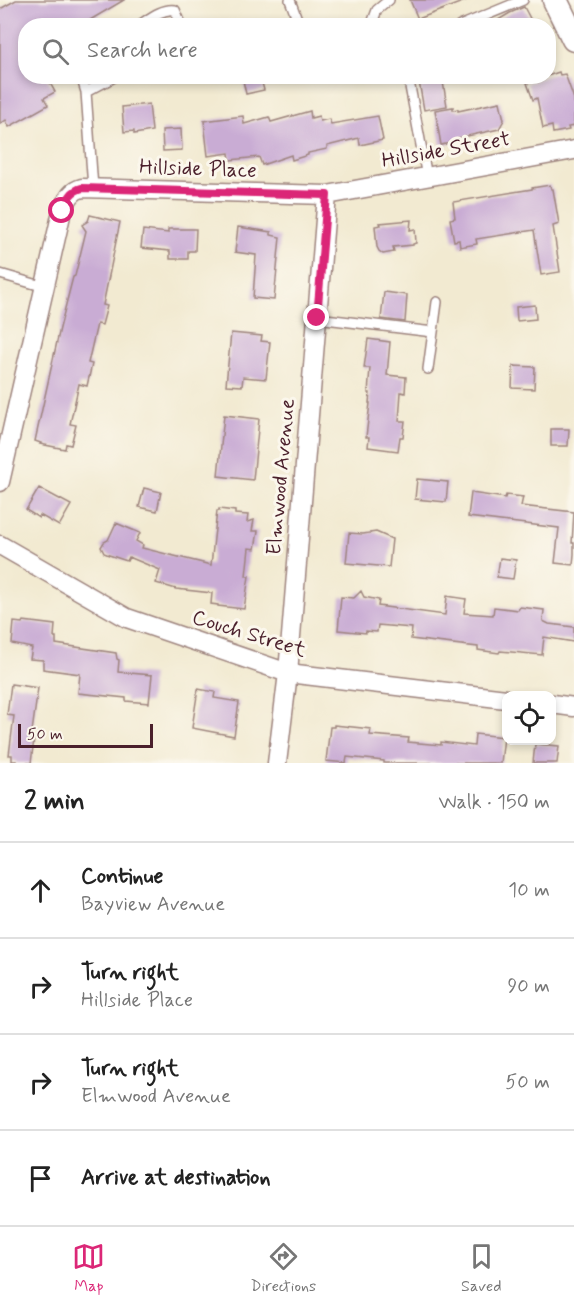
<!DOCTYPE html>
<html lang="en">
<head>
<meta charset="utf-8">
<style>
  body { margin:0; font-family:Mynerve,sans-serif; background:#f2f2f2; color:#222 }
  .controls { position:absolute; right:18px; bottom:18px; display:grid; overflow:hidden; border-radius:12px; box-shadow:0 3px 9px #0003 }
  .controls button { width:54px; height:54px; display:grid; place-items:center; padding:0; border:0; border-bottom:2px solid #e0e0e0; background:#fff; color:#222; font:30px sans-serif }
  .scale { position:absolute; left:18px; bottom:15px; width:135px; box-sizing:border-box; padding-left:6px; border:3px solid #4a1f2b; border-top:0; font-size:16px; line-height:21px; white-space:nowrap; color:#4a1f2b; -webkit-text-stroke:4px #fbf7ec; paint-order:stroke }
  .stop { position:absolute; width:18px; height:18px; margin:-14px; border:4px solid #db2777; border-radius:50%; background:#fff }
  .stop.end { background:#db2777; border-color:#fff; box-shadow:0 2px 6px #0008 }
  .list { margin:0; padding:0; list-style:none }
  h2 { display:flex; justify-content:space-between; align-items:center; height:78px; margin:0; padding:0 24px; font-size:26px }
  h2 small { font-size:20px; font-weight:400; color:#767676 }
  .list li { display:grid; grid-template-columns:39px 1fr auto; gap:18px; align-items:center; box-sizing:border-box; height:96px; padding:0 24px; border-top:2px solid #e0e0e0 }
  .list b { display:block; font-size:22px; white-space:nowrap }
  .list p { margin:0; font-size:20px; white-space:nowrap; color:#767676 }
  .list em { font-size:20px; font-style:normal; color:#767676 }
  .icon { flex:none; width:33px; height:33px; fill:none; stroke:currentColor; stroke-width:2; stroke-linecap:round; stroke-linejoin:round }
  .map { position:relative; flex:none; width:574px; height:763px; overflow:hidden }
  .search { position:absolute; background:#fff; box-shadow:0 3px 9px #0003; left:18px; right:18px; top:18px; height:66px; display:flex; align-items:center; gap:15px; box-sizing:border-box; padding:0 21px; border-radius:24px; color:#767676; font-size:22px }
  .sheet { height:462px; background:#fff }
  nav { display:flex; justify-content:space-around; align-items:center; box-sizing:border-box; height:84px; border-top:2px solid #e0e0e0; background:#fff; font-size:16px; color:#767676 }
  nav a { display:grid; justify-items:center; gap:3px }
  nav .on { color:#db2777 }
  .map>svg:first-child { display:block }
</style>
</head>
<body>
<div class="map">
<svg width="574" height="763" viewBox="0 0 574 763">
  <rect width="100%" height="100%" fill="#fbf7ec"/>
  <filter id="ink" filterUnits="userSpaceOnUse"><feTurbulence type="fractalNoise" baseFrequency=".0167" numOctaves="2"/><feDisplacementMap in="SourceGraphic" scale="12" xChannelSelector="R" yChannelSelector="G"/><feConvolveMatrix kernelMatrix="1 2 1 2 8 2 1 2 1" color-interpolation-filters="sRGB"/></filter>
  <filter id="wash" filterUnits="userSpaceOnUse"><feTurbulence type="fractalNoise" baseFrequency=".008" numOctaves="4" result="noise"/><feDisplacementMap in="SourceGraphic" scale="24" xChannelSelector="R" yChannelSelector="G"/><feGaussianBlur stdDeviation="1.35" result="paint"/><feColorMatrix in="noise" values="0 0 0 0 0 0 0 0 0 0 0 0 0 0 0 0 0 1.4 0 .05"/><feComposite in="paint" operator="in"/></filter>
  <g filter="url(#wash)">
    <rect width="100%" height="100%" fill="#f2ead1"/>
    <g id="blocks">
      <path fill="#c9acd4" d="M16,0H124L80,26H26V76H46L55,92L44,98L48,105L9,127L6,120L0,124V9Z
        M410,0H464L465,1L418,19Z
        M524,7L534,26H488L510,13Z
        M559,72L560,75L565,74L574,99V126L568,127L569,130L553,133L552,126L543,128L537,98L533,100L527,83Z
        M242,76H260L264,90L246,94Z
        M418,76H442L447,106L424,110Z
        M500,102L504,120L499,129L458,138L459,141L441,145L435,110L453,107V110L458,109V111Z
        M149,104L152,131L134,134V131L124,132L122,107Z
        M310,111L311,118L319,116L320,121L329,119L331,124L378,116L383,140L360,145L359,138L327,146V149L308,153V155L292,160L291,155L262,165L259,157L230,160L229,153L208,156L204,121L243,116L244,124L269,117L271,122Z
        M181,129L182,150L163,151L162,130Z
        M550,185L551,189H553L559,224L553,226L560,272L541,275L534,230L476,239L477,244L460,247L459,240L454,241L450,219L455,218L453,202L532,189V188Z
        M90,215L120,222L103,305L107,306L102,325L97,324L88,363L92,364L87,386L79,384L70,424L76,425L71,445L66,444L65,449L40,444L41,443L35,441L60,328L73,277L75,276L86,231L82,225L88,221Z
        M411,220L410,230L415,229L416,243L413,244V245L393,247L394,252L383,254L379,251L377,247L375,226L381,225L380,223Z
        M238,227L271,232V235L280,237L274,300L253,298L256,255L235,252Z
        M168,229H196L195,251H188V259H170V251L141,248L143,230L168,233Z
        M384,292L407,295L405,322L381,319Z
        M535,305L536,319L517,321L516,307Z
        M231,333L262,336L261,341L270,342L266,379L243,377L242,386L226,385Z
        M368,339L390,342L387,375L406,377L405,393L401,392L399,421H405L403,437H400L398,451L368,447L369,437H366L370,403H369L370,393H368L370,368H364Z
        M513,366L535,367L534,389L512,388Z
        M224,415L259,419L253,480L218,476Z
        M551,429H569L568,446H551Z
        M417,479L448,482L446,502L415,499Z
        M39,488L71,505L59,526L40,515L39,518L26,510Z
        M144,488L161,492L157,511L139,507Z
        M471,493L505,498L506,495L523,497L521,506L574,512L572,543H574V554L573,565L555,563L559,528L468,517Z
        M219,509L235,511V514L248,515L247,522L254,520L252,531H258L255,549L249,548L246,576H249L244,609L218,606V605L211,604L212,593L176,589L156,583L160,570L129,557L127,561L109,555L104,553L101,547L104,542L108,540L116,523L140,533L136,541L143,545L142,548L211,565L217,511H219Z
        M376,532L392,539L389,567L346,563L349,533L363,534Z
        M500,558L516,560L513,579L497,577Z
        M361,591L364,597L379,600L378,606L445,615L447,596L466,599L464,613L493,615L494,607L518,610L520,607L544,610L543,621L549,624L574,627V642L544,637L542,655L500,651L499,653L478,650V647L411,639L412,628L378,625L377,632L366,631V633L338,630L341,597L354,598Z
        M23,621L55,625L54,637H56V644L116,653L117,659L119,660L118,672L152,675L149,703L126,701V698L78,693L80,674L43,669V660L30,659L32,648L12,644L14,622L22,623Z
        M11,684L38,688L31,739H34L31,763H16V761H12V755H9L14,716L7,715Z
        M198,689L215,692L214,698L239,702L234,736L192,728Z
        M334,725L371,729L370,735L409,738L408,742L441,745V742L474,746L475,734L504,737L501,763H384V761L347,757L346,763L326,761L330,727H334Z
        M535,744L559,746L557,763H533Z"/>
    </g>
  </g>
  <g filter="url(#ink)">
    <use href="#blocks" fill-opacity="0" stroke="#9e847e" stroke-width="1.5"/>
    <g fill="none" stroke-linecap="round" stroke-linejoin="round">
      <g stroke="#9e847e" stroke-width="12">
        <path id="service" d="M290,0L297,19L296,26
          M138,26C149,19 162,8 175,10L182,26
          M371,26L377,10L389,0
          M460,26L523,0
          M81,76L86,92L93,188
          M408,76L427,177
          M86,92L116,76
          M0,274L45,287
          M317,318L433,332L428,369
          M433,332L437,302"/>
      </g>
      <g stroke="#9e847e" stroke-width="21">
        <path id="minor" d="M0,482L62,211C67,201 70,191 82,188L327,195L574,150
          M0,545L127,618L288,673L506,699
          M552,704L574,707
          M277,763L288,673L327,195"/>
      </g>
      <g stroke="#9e847e" stroke-width="27">
        <path id="tertiary" d="M555,0L574,39"/>
      </g>
      <use href="#service" stroke="#fff" stroke-width="9"/>
      <use href="#minor" stroke="#fff" stroke-width="18"/>
      <use href="#tertiary" stroke="#fff" stroke-width="24"/>
    </g>
  </g>
  <g fill="none" stroke-linecap="round" stroke-linejoin="round" filter="url(#ink)">
    <path stroke="#db2777" stroke-width="8" d="M62,211C67,201 70,191 82,188L327,195L317,318"/>
  </g>
  <g text-anchor="middle" dominant-baseline="central" stroke-width="6" stroke-linejoin="round" paint-order="stroke">
    <g font-size="21" fill="#4a1f2b" stroke="#fbf7ec">
      <text transform="translate(446 150) rotate(-10)">Hillside Street</text>
      <text transform="translate(198 169) rotate(2)">Hillside Place</text>
      <text transform="translate(281 477) rotate(-85)">Elmwood Avenue</text>
      <text transform="translate(249 634) rotate(17)">Couch Street</text>
    </g>
  </g>
</svg>
<div class="controls">
<button><svg class="icon" aria-label="locate" viewBox="0 0 24 24"><circle cx="12" cy="12" r="6"/><path d="M12 2v4M12 18v4M2 12h4M18 12h4"/></svg></button>
</div>
<div class="scale">50 m</div>
<div class="stop" style="left:62px;top:211px"></div>
<div class="stop end" style="left:317px;top:318px"></div>
<div class="search"><svg class="icon" aria-label="search" viewBox="0 0 24 24"><circle cx="10" cy="10" r="6"/><path d="M15 15l6 6"/></svg>Search here</div>
</div>
<section class="sheet">
<h2>2 min<small>Walk · 150 m</small></h2>
<ul class="list">
<li><svg class="icon" aria-label="ahead" viewBox="0 0 24 24"><path d="M12 20V5M6 11l6-6 6 6"/></svg><div><b>Continue</b><p>Bayview Avenue</p></div><em>10 m</em></li>
<li><svg class="icon" aria-label="right" viewBox="0 0 24 24"><path d="M7 20v-9h11M14 6l5 5-5 5"/></svg><div><b>Turn right</b><p>Hillside Place</p></div><em>90 m</em></li>
<li><svg class="icon" aria-label="right" viewBox="0 0 24 24"><path d="M7 20v-9h11M14 6l5 5-5 5"/></svg><div><b>Turn right</b><p>Elmwood Avenue</p></div><em>50 m</em></li>
<li><svg class="icon" aria-label="arrive" viewBox="0 0 24 24"><path d="M6 21V4h12l-3 4 3 4H6"/></svg><div><b>Arrive at destination</b></div></li>
</ul>
</section>
<nav>
<a class="on"><svg class="icon" aria-label="map" viewBox="0 0 24 24"><path d="M3 6l6-2 6 2 6-2v14l-6 2-6-2-6 2zM9 4v14M15 6v14"/></svg>Map</a>
<a><svg class="icon" aria-label="directions" viewBox="0 0 24 24"><path d="M12 3l9 9-9 9-9-9zM9 14v-3h6M13 9l2 2-2 2"/></svg>Directions</a>
<a><svg class="icon" aria-label="saved" viewBox="0 0 24 24"><path d="M7 4h10v16l-5-4-5 4z"/></svg>Saved</a>
</nav>
</body>
</html>
